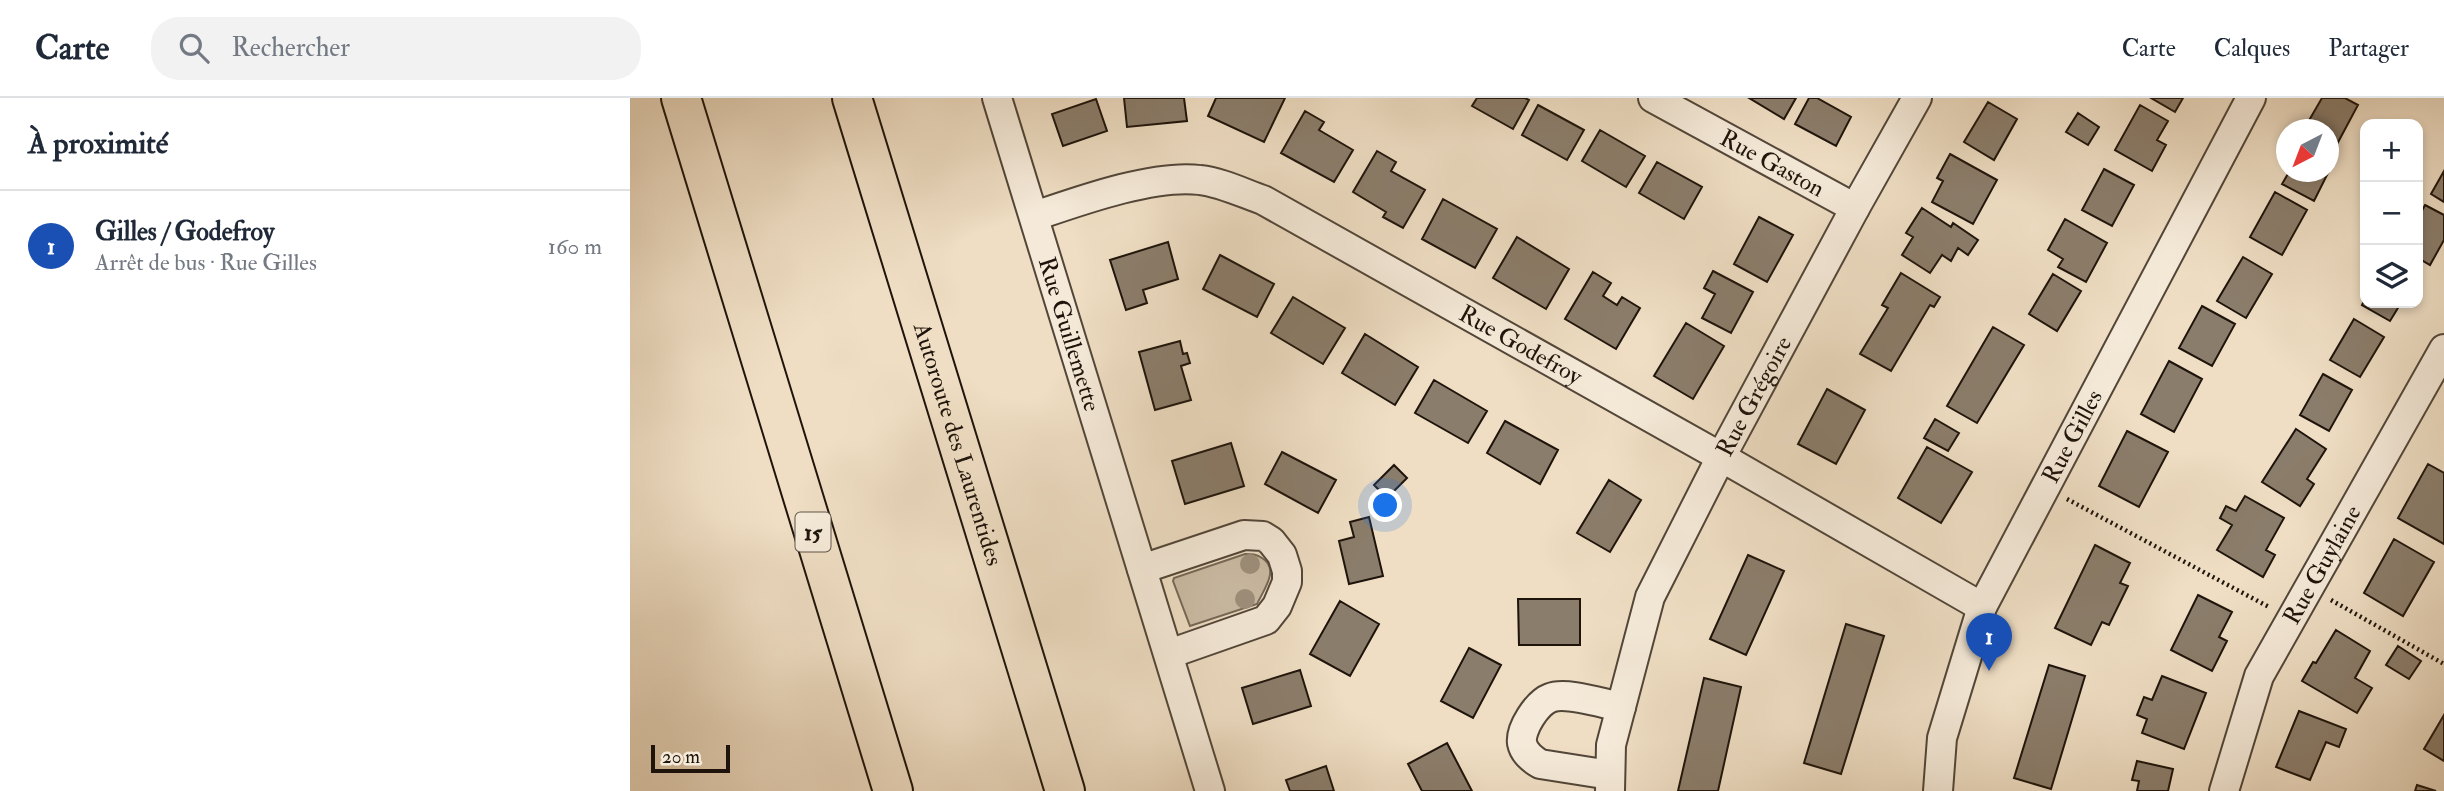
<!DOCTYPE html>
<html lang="fr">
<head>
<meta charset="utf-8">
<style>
  body { margin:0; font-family:"IM FELL Double Pica",serif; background:#f2f2f3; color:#1f2937 }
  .controls { position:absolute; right:21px; top:21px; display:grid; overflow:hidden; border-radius:14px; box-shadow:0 4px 10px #0003 }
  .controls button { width:63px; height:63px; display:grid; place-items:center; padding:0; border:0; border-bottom:2px solid #e0e1e3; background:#fff; color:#1f2937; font:35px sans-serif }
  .compass { position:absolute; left:1646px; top:21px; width:63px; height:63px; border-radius:50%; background:#fff; box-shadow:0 4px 10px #0003; rotate:222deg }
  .scale { position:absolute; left:21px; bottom:18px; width:79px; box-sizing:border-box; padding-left:7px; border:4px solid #1e140b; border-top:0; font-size:19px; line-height:24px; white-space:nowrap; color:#1e140b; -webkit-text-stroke:5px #f5ead9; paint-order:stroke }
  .you { position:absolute; left:756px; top:408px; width:24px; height:24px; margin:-18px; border:5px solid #fff; border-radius:50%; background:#1a73e8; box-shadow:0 0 0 10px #1a73e833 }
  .badge { display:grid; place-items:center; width:46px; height:46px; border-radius:50%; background:#ea580c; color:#fff; font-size:23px; font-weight:700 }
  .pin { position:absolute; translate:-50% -58px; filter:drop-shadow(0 2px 4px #0008) }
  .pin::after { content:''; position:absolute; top:37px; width:24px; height:21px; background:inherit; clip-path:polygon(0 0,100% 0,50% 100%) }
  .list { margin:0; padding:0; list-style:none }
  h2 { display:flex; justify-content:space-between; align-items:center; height:91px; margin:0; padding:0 28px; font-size:30px }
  h2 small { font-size:23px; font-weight:400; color:#747a83 }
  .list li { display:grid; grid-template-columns:46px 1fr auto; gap:21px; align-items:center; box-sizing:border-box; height:112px; padding:0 28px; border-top:2px solid #e0e1e3 }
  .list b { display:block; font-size:26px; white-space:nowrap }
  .list p { margin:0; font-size:23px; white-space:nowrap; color:#747a83 }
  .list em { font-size:23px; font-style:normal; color:#747a83 }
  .icon { flex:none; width:38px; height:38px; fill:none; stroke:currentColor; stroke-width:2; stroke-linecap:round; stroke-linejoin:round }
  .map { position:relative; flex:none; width:1814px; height:693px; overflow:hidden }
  header { display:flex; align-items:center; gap:42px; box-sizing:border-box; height:98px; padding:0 35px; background:#fff; border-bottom:2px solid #e0e1e3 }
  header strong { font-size:33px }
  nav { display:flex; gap:38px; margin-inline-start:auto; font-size:24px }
  .search { width:490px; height:63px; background:#f2f2f3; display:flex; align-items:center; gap:18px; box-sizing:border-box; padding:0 24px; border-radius:28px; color:#747a83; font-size:26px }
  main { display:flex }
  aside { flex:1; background:#fff }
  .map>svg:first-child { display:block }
</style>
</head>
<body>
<header>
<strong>Carte</strong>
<div class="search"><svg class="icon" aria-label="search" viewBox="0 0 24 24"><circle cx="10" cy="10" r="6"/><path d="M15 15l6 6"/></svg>Rechercher</div>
<nav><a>Carte</a><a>Calques</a><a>Partager</a></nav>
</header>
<main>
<aside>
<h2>À proximité<small></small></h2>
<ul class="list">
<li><span class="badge" style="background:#1a4fb4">1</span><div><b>Gilles / Godefroy</b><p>Arrêt de bus · Rue Gilles</p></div><em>160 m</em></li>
</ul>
</aside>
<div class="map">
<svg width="1814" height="693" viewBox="0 0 1814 693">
  <rect width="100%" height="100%" fill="#efdec4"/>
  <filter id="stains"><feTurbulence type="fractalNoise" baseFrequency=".00286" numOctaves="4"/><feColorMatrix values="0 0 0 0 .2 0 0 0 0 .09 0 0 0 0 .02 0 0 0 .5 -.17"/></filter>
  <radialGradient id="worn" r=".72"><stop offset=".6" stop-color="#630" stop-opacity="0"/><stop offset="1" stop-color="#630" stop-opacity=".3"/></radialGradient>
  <path fill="#cbbca5" stroke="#746858" stroke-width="2" d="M615,456C622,456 626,456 632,460C650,471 634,491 627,506L560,528L543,483L544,480Z"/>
  <path fill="#8b7d6b" stroke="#1e140b" stroke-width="2" d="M494,0H554L557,23L497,29Z
    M586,0H655L634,44L578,18Z
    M847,0H895L899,2L883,31L842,8Z
    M1119,0H1166L1154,21Z
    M1179,0H1187L1221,19L1206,48L1165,26Z
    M1521,0H1553L1545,14Z
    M1692,0H1715L1728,7L1706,48L1699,44V32L1674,31Z
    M466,1L477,33L433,48L422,16Z
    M1358,4L1387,21L1364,62L1334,44Z
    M908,7L954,32L937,62L892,37Z
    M1510,7L1538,23L1527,42L1536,47L1522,73L1485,52Z
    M675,13L694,24L689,32L723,52L704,84L651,55Z
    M1448,15L1469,29L1458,47L1436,34Z
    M970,32L1015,58L996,89L952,63Z
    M747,53L766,64L761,73L795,92L773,130L753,119L756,114L723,94Z
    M1320,56L1367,82L1343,126L1302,104L1313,83L1307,80Z
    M1699,58L1705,61L1684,103L1652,86L1659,74H1699Z
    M1027,64L1072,89L1054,121L1009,95Z
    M1474,71L1504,87L1482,128L1452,112Z
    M1814,73V104L1801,96Z
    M1645,94L1677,112L1652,157L1620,139Z
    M813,101L867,131L845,170L792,141Z
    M1795,107L1814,117V142L1800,167L1788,160V120Z
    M1292,110L1321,129L1323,125L1348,142L1338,157L1328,150L1321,163L1312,157L1300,175L1272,157L1283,139L1276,135Z
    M1129,119L1163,137L1137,184L1104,166Z
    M1435,121L1477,145L1456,184L1428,169L1433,161L1418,152Z
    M887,139L939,171L916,211L863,180Z
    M538,144L548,181L513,192L517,205L496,212L480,162Z
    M590,157L644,186L627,219L573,191Z
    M1613,159L1642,176L1616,220L1587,203Z
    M1083,173L1123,194L1101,235L1072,220L1085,196L1074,190Z
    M963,174L981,185L973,198L987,207L992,199L1010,210L986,251L935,221Z
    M1271,175L1310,199L1304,209L1300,207L1261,273L1230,256L1258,210L1252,207Z
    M1423,176L1451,193L1427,233L1399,216Z
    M663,199L715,230L693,266L641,235Z
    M1735,201V205H1771L1760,223L1732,207Z
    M1572,208L1605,226L1582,268L1549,250Z
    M1724,221L1754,239L1730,279L1700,262Z
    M1056,225L1094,248L1063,301L1024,278Z
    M1363,229L1394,247L1347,325L1317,308Z
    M735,236L788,269L765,307L712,275Z
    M550,243L553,256L557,255L560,265L551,268L561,302L525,312L509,254Z
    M1539,263L1572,281L1544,334L1511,316Z
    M1693,276L1722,292L1699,333L1670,317Z
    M804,282L857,313L838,345L785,315Z
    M1197,291L1235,312L1206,366L1168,346Z
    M1305,321L1329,335L1318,353L1294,340Z
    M875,323L928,352L910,386L857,355Z
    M1666,331L1696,351L1677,381L1684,386L1670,408L1632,384Z
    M1497,333L1538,354L1509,409L1469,388Z
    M601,345L614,388L555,406L542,363Z
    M1297,349L1342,374L1311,425L1268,400Z
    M652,354L706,382L688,415L635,386Z
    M1798,366L1814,375V446L1768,420Z
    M764,367L777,380L757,400L744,387Z
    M979,382L1011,402L980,454L947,435Z
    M1615,398L1654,420L1636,452L1645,457L1633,479L1587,452L1602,427L1590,420L1596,408L1606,413Z
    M739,419L753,478L719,486L709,443L724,439L720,424Z
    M1764,441L1804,464L1773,518L1734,495Z
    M1465,447L1500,465L1490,485L1498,488L1479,527L1472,524L1461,547L1425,530Z
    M1118,457L1154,473L1116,557L1080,541Z
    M1568,497L1602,514L1589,539L1597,543L1582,573L1541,552Z
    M888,501H950V547H889Z
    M710,503L749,526L720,578L680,556Z
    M1216,526L1254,538L1211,676L1174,665Z
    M1706,532L1740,553L1725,580L1742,590L1727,615L1672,583L1683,564L1686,565Z
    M1768,548L1791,563L1779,581L1756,567Z
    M839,550L871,567L843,620L811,603Z
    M1419,567L1455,578L1421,691L1384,680Z
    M670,572L681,608L623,626L612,590Z
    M1532,578L1576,595L1554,651L1512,635L1517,621L1507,617L1514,599L1522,602Z
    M1074,580L1111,589L1088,693H1048Z
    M1669,613L1716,631L1709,649L1696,644L1680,682L1646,669Z
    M1814,617V663L1794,651Z
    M817,645L842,693H792L778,666Z
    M1507,663L1543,671L1538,693H1507L1509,683L1502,682Z
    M696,668L704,693H660L656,682Z
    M1787,687L1806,693H1785Z"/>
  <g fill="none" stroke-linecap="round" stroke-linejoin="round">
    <g stroke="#524639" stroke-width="32">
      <g id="minor">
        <path id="s1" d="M367,0L580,693"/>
        <path id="s2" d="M1023,0L1225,110"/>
        <path id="s3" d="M405,118C449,103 524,76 570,82C590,84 613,95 633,102L1091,359L1352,509"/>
        <path d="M512,471L614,437L633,438L641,443L652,457L657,473V484L647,508L636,522L539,556"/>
        <path d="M980,677L910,666C902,661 894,655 892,645C890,631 907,605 920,600C936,593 974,606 991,609"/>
        <path id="s4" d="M980,693L981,647L1020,499L1091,359L1225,110L1287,0"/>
        <path id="s5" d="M1308,693L1312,640L1352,509L1621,0"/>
        <path id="s6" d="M1594,693L1629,578L1814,251"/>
      </g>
    </g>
    <g stroke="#1e140b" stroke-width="42">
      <g id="motorway">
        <path d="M51,0L263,693"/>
        <path id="s7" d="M222,0L435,693"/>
      </g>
    </g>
    <path stroke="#1e140b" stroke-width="4.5" stroke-dasharray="2 3.5" stroke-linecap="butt" d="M1437,401L1639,509
      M1701,502L1814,566"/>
    <use href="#minor" stroke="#f5ead9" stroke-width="28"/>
    <use href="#motorway" stroke="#efdec4" stroke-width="38"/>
  </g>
  <g fill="#9e8f7c">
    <circle cx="620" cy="466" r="10"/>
    <circle cx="615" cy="501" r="10"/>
  </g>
  <g text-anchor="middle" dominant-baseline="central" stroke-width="6" stroke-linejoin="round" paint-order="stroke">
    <rect fill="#f5ead9" stroke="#5e5449" stroke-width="2" x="165.5" y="414.5" width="35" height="39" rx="5"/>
    <g font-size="23" font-weight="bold" fill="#1e140b">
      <text x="183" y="434">15</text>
    </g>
    <g font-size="24" fill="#1e140b" stroke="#f5ead9">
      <text stroke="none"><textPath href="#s2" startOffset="136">Rue Gaston</textPath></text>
      <text stroke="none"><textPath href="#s1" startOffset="247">Rue Guillemette</textPath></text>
      <text stroke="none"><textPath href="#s3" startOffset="532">Rue Godefroy</textPath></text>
      <text stroke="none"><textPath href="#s4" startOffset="425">Rue Grégoire</textPath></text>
      <text stroke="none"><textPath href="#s5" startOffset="383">Rue Gilles</textPath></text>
      <text stroke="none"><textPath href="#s7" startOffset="362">Autoroute des Laurentides</textPath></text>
      <text stroke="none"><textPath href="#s6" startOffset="248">Rue Guylaine</textPath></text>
    </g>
  </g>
  <rect width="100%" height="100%" filter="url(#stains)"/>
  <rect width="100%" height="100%" fill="url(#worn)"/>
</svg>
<div class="controls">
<button>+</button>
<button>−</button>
<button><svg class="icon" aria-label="layers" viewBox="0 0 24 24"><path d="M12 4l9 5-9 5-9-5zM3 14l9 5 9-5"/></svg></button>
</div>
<svg class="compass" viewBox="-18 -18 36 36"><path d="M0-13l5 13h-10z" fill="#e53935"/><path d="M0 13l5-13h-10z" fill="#747a83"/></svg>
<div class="scale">20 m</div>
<div class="you"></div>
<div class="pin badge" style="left:1359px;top:573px;background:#1a4fb4">1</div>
</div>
</main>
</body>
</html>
